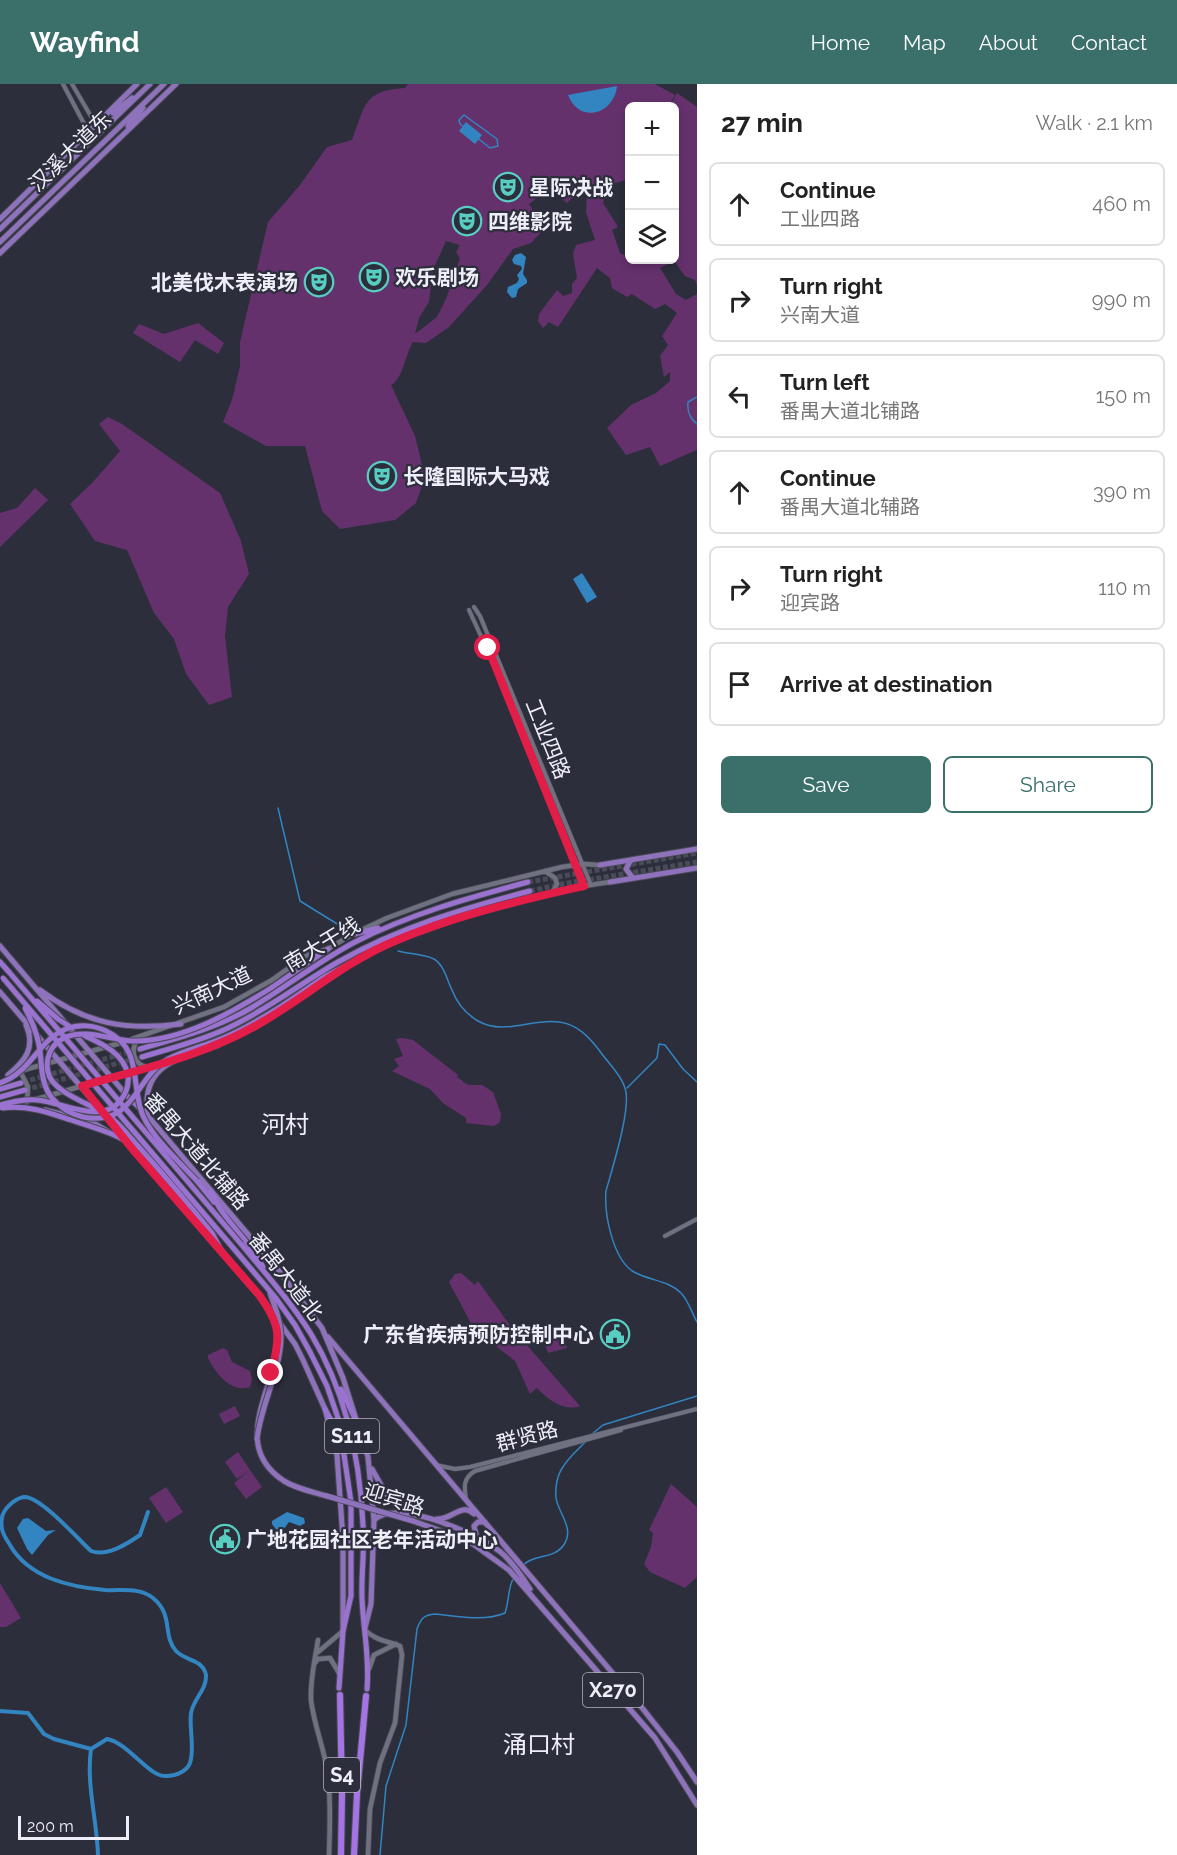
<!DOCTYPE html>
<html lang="en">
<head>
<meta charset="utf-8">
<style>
  body { margin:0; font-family:Raleway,"Noto Sans SC",sans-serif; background:#f2f2f2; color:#222 }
  .controls { position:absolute; right:18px; top:18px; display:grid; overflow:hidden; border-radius:9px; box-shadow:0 3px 9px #0003 }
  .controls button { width:54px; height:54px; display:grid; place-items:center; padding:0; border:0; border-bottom:2px solid #e0e0e0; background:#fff; color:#222; font:30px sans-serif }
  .scale { position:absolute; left:18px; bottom:15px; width:111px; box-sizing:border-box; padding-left:6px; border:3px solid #edeef7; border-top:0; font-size:16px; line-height:21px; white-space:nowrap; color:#edeef7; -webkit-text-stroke:4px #2d2e3c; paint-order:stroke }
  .stop { position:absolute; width:18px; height:18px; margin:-14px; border:4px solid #e11d48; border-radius:50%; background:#fff }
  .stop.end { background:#e11d48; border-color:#fff; box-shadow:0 2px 6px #0008 }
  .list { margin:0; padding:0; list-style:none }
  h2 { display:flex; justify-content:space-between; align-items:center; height:78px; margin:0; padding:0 24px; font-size:26px }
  h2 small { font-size:20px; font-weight:400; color:#767676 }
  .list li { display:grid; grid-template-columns:39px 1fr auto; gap:18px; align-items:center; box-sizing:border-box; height:84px; margin:0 12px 12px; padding:0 12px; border:2px solid #e0e0e0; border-radius:9px }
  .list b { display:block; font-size:22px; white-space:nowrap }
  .list p { margin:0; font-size:20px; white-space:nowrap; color:#767676 }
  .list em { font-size:20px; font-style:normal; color:#767676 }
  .actions { display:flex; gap:12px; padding:18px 24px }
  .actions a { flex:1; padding:14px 0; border:2px solid #3a6f6a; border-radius:9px; text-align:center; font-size:21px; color:#3a6f6a }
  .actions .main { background:#3a6f6a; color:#fff }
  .icon { flex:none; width:33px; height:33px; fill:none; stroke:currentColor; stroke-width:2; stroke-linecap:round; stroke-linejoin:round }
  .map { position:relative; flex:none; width:697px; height:1771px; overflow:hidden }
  header { display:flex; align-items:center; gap:36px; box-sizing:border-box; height:84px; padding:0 30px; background:#3a6f6a; color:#fff }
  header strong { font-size:28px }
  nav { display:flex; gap:33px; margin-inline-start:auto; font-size:21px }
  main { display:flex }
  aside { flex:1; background:#fff }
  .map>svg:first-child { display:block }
</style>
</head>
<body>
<header>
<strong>Wayfind</strong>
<nav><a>Home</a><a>Map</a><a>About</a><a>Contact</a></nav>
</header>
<main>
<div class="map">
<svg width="697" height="1771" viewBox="0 0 697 1771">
  <rect width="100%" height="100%" fill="#2d2e3c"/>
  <path fill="#65316d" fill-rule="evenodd" d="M408,0H655L675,11L669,22H630L629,95L609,101L603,119L618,143L612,146L620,169L629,173L630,176H674V22H670L677,9L697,23V202L695,196L685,192L674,177L660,184L676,210L686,216L697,210V366L660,382L650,363L626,371L607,344L631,321L656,309L670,297V288L664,293L660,272L668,261L662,252L677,229L665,220L655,225L632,210L627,213L612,204L610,194L597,184L558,243L549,238L543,244L538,237L539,230L557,206L563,212L572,209V200L577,194L573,170L576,161L595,156L586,128L587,107L581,106L567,119L550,104L529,120L545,144L531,159L513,165L487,201L449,243L426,259L413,258C405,271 403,295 391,301L415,352L425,393L416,419L395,436L340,445L322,427L305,362H266L223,338L232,316L240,282V258L268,138L300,101L327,63L352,56C366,20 363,7 405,4ZM446,157L460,161L456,168L460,174L446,215L437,233L415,250L419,234L429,218L433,186Z
    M198,239L224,259L218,270L195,256L180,278L133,249L139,240L164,250Z
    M108,333L122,340L220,409L241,457L249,490L228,523L225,552L232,613L209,621L186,590L174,555L154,529L127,466L95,457L70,420L93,398L120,367L99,340Z
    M35,404L48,416L0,463V429L17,424Z
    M402,954L413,956L458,991L457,993L468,1001H482L493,1008L501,1030L500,1038L494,1042L466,1039V1034L443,1019L430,1005L392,987L399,982L394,975L403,972L396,955Z
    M461,1189L475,1201L478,1197L511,1243L580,1322C563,1328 548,1315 537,1304L530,1310L515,1277L474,1245L449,1198L455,1190Z
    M562,1245L567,1264L548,1269L542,1251Z
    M223,1264L227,1266L232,1278L250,1287L252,1296L250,1303C231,1310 215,1288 208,1274V1271Z
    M235,1322L240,1332L224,1340L219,1330Z
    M238,1368L250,1386L237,1395L225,1378Z
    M250,1386L262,1403L246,1415L234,1399Z
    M671,1400L697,1423V1493L685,1504L650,1488L644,1480L651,1463L653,1449L649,1446Z
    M166,1403L183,1428L166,1439L149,1414Z
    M0,1499L21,1534L6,1543H0Z"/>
  <path fill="#3285c1" d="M617,2C614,31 579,40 568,11Z
    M466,38L482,51L475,60L459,47Z
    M521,169L526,173L523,190L527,196V199L518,205L516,213L512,214L507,208L508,203L517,199L519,195L517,191L522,185L521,182L514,180L512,176L515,171Z
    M582,489L597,513L587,519L573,495Z
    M287,1428L304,1434L305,1439L300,1442L289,1438L283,1446L278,1448L272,1440V1437Z
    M28,1434L46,1447L56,1446L48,1451L32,1471L27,1465L17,1444L23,1435Z"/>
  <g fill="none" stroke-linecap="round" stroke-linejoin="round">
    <path stroke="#3285c1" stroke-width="1.5" d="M464,31L497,55L498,62L490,64L460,40L459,36Z
      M697,313L688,318C687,327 689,334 697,340
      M278,724L300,817L347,846
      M398,867C409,870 423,870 434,875C444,881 447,896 452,906C457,919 466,930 478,937C504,952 532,934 559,938C577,940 589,953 599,966C607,978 621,990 625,1004C632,1023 612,1085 606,1107C604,1130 613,1176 634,1188C650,1197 668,1196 681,1209C688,1216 692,1229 697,1238
      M627,1004L657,974L659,960L665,961L683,985L697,998
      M592,1350L603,1341L697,1312
      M519,1486C532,1467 554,1478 565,1459C574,1444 558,1428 556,1414C555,1404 557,1391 563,1383C568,1374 578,1366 585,1358
      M380,1771L386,1702L406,1641L417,1545C421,1534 424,1531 435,1530C457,1532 484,1538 505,1529C509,1518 508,1504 513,1495"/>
    <path stroke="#3285c1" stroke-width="4" d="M0,1627L28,1629L44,1650L54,1655L91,1665
      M98,1771C97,1736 86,1700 91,1665L107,1655C129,1659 149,1694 167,1692C176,1692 187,1687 190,1679C195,1664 189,1645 191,1629C193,1616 207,1605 206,1591C203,1575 185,1577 176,1567C162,1551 174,1531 153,1514C139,1503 122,1507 105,1506C70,1503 29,1494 10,1461C7,1456 3,1451 2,1445C0,1433 3,1426 13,1418C16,1416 20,1413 25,1413C42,1414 78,1455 91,1467C107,1473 127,1460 140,1451L148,1428"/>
    <path stroke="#4a4b58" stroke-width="5" stroke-dasharray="5 2.5" stroke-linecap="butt" d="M528,798L697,769
      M530,807L562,800L697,778
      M23,998L140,965
      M25,1006L136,974"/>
    <g stroke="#4a4a56" stroke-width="5">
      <path id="tertiary" d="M63,0L89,49
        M72,0L92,34L100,37
        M474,523L480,532L591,801
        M469,526L502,598L584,802
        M665,1152L697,1135
        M436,1381L455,1385L470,1383L697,1325
        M466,1415C464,1403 463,1394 475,1387L621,1346"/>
    </g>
    <g stroke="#4a4a56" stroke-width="6">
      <path id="secondary" d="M545,787L555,794L557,800L552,809
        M380,864C397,856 414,850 432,844C489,823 549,806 610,798
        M351,880L367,871
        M132,955L224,923L272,896L307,871L328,865L351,851L387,834L452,810L562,783L583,780L600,781
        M138,955C130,966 133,980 147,983
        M215,962L259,941L344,885
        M20,987L124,958
        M20,987L28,1003L27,1018
        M37,1015L162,979
        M365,1546C375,1556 387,1557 400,1562L402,1571L395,1639L380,1679L370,1725L368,1771
        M318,1556C315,1576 310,1595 311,1616C314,1642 325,1666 328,1692C331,1718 330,1745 329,1771
        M318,1568L343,1547
        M314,1580L318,1575L330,1574L339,1589
        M369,1585L374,1571L396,1560"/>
    </g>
    <g stroke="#4a4a56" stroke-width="7">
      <path id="primary" d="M113,29L132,14
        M128,42L143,24
        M0,135L137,0
        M0,145L150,0
        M0,158L164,0
        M0,169L176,0
        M631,776L626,785L633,794
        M600,781L697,765
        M610,798L697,784
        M0,862L128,1013L148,1032L279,1187L322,1244L343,1294L368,1373L374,1436L371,1520L365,1544
        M40,906C85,940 126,947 181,940
        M0,908L259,1211L295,1260L303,1276L325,1325L333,1356L337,1371L343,1455V1545
        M8,991C25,977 36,964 26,941
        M45,1026L90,1037L109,1048
        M148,1032C140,980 178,975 218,961
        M274,1234C293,1288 220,1355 284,1397C297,1405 313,1408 327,1412
        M328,1253L643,1625L677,1668L697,1698
        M372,1385L386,1410L411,1428
        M437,1435C452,1436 461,1418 474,1430
        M374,1436C397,1413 484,1452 504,1471C514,1481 523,1494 530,1505
        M413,1437L453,1451L473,1460L509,1486L655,1654L697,1721
        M477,1454L474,1442L478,1438H485"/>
    </g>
    <g stroke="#4a4a56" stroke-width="7">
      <path id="trunk" d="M351,851L378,844
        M366,872L387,857
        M0,878L9,888
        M271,904L328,865
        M283,921L324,893L353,878
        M140,965C178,954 217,944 251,924C286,903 319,877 355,858C410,830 468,814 528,798
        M142,973C171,964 201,957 228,944C267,926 301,899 338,878C398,844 464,824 530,807
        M0,1005L21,999
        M0,1013L25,1006
        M197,1097L214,1118
        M211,1107C222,1136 249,1155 263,1183
        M241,1160C265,1189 291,1218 311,1250C346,1308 360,1374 363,1441C365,1465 361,1490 362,1514C363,1544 370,1574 367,1605
        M310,1268L327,1302L339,1337L351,1418V1512L343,1547L339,1604
        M341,1305L358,1341
        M325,1325L338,1349"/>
    </g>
    <g stroke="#4a4a56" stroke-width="8">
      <path id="motorway" d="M340,1611L342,1710L341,1771
        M354,1771L357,1710L366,1612"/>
    </g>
    <use href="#tertiary" stroke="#6f7080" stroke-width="4"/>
    <use href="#secondary" stroke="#6f7080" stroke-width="4.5"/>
    <use href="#primary" stroke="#8f72bc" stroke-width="5"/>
    <use href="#trunk" stroke="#9a72d0" stroke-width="5"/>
    <use href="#motorway" stroke="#a573e4" stroke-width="6"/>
    <g stroke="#4a4a56" stroke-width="7" stroke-linecap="butt">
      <path id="primary-bridge" d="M257,1355C261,1320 280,1289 281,1254C281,1238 275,1223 270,1209
        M327,1412L413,1437"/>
    </g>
    <g stroke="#4a4a56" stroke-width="7" stroke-linecap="butt">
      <path id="trunk-bridge" d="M9,888L241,1160
        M3,894L275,1213L295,1241L310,1268
        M37,917L58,935L72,944
        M25,924C32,937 38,951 40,967C42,984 41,1000 52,1014C60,1024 71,1030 83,1033C135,1043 134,994 168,975C185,966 205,962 223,954C244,945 264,933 283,921
        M0,999C31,989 38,956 66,945C79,940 94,941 106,947C145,965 129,1003 144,1034C155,1056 180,1079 197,1097
        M0,1021C12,1018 24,1015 37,1016C62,1018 101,1041 120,1017C127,1009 129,1001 128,991C124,970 103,960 85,952
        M2,1024C28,1021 47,1028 71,1036C95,1044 116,1049 137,1064
        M222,1168L212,1149C188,1119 163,1090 138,1062C129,1052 120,1040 109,1032C92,1020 52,1009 48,988C45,974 51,960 64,954C85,944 110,956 132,957C181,958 231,929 271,904"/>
    </g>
    <use href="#primary-bridge" stroke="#8f72bc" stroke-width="5"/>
    <use href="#trunk-bridge" stroke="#9a72d0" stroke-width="5"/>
  </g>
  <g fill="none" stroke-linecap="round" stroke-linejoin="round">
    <path stroke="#e11d48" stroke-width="8" d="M271,1289C281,1253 281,1241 259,1211L134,1067L82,1002C141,985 203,972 257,941C302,916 341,881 388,860C451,832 518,817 584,802L488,564"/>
  </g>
  <defs>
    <g id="theatre-ring" transform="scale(1.5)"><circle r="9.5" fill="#2d2e3c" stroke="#57cec1" stroke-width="1.5"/><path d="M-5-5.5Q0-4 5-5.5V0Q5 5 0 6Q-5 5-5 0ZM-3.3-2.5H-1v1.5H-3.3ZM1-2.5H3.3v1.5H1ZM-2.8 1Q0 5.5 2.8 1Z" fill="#57cec1"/></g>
    <g id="civic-ring" transform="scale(1.5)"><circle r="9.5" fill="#2d2e3c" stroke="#57cec1" stroke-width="1.5"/><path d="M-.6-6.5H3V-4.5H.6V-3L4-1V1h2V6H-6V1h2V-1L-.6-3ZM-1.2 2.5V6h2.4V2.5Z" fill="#57cec1"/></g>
  </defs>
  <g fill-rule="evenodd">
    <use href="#theatre-ring" x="508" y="103"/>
    <use href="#theatre-ring" x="467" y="137"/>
    <use href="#theatre-ring" x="374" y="193"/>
    <use href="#theatre-ring" x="319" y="198"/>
    <use href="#theatre-ring" x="382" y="392"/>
    <use href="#civic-ring" x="615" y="1250"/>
    <use href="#civic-ring" x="225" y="1455"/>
  </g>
  <g text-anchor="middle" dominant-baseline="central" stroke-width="4.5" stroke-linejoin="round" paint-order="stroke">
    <g fill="#2d2e3c" stroke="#b3b4bf" stroke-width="1.5">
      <rect x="325" y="1335" width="54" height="34" rx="4.5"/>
      <rect x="583" y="1589" width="60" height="34" rx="4.5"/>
      <rect x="324" y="1674" width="36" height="34" rx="4.5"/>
    </g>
    <g font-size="20" font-weight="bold" fill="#edeef7">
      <text x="352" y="1352">S111</text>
      <text x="613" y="1606">X270</text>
      <text x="342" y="1691">S4</text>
    </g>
    <g font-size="21" fill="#edeef7" stroke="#2d2e3c">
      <text transform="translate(70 67) rotate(-44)">汉溪大道东</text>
      <text transform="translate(548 655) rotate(68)">工业四路</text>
      <text transform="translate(322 860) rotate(-31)">南大干线</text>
      <text transform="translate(212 906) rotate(-25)">兴南大道</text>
      <text transform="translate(197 1067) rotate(49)">番禺大道北辅路</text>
      <text transform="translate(286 1192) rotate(52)">番禺大道北</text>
      <text transform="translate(527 1352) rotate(-15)">群贤路</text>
      <text transform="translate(394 1415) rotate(17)">迎宾路</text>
    </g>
    <g font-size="21" font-weight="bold" fill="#edeef7" stroke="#2d2e3c" text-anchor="start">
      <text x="529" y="103">星际决战</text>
      <text x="488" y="137">四维影院</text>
      <text x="395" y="193">欢乐剧场</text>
      <text x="298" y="198" text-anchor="end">北美伐木表演场</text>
      <text x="403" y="392">长隆国际大马戏</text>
      <text x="594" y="1250" text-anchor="end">广东省疾病预防控制中心</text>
      <text x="246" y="1455">广地花园社区老年活动中心</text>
    </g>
    <g font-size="24" fill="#edeef7" stroke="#2d2e3c">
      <text x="285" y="1040">河村</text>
      <text x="539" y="1660">涌口村</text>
    </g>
  </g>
</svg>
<div class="controls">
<button>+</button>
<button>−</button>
<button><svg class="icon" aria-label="layers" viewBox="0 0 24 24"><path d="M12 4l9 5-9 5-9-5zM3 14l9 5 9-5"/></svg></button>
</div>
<div class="scale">200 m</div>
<div class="stop" style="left:488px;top:564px"></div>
<div class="stop end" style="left:271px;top:1289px"></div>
</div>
<aside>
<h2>27 min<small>Walk · 2.1 km</small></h2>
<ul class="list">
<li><svg class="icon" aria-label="ahead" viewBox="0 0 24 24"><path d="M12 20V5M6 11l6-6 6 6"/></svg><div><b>Continue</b><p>工业四路</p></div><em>460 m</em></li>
<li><svg class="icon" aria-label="right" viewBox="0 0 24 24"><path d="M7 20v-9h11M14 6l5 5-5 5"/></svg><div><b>Turn right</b><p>兴南大道</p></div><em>990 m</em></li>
<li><svg class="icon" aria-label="left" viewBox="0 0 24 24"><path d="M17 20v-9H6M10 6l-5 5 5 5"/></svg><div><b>Turn left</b><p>番禺大道北铺路</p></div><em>150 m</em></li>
<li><svg class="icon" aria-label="ahead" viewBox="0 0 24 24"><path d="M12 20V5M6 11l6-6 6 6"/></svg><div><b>Continue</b><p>番禺大道北辅路</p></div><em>390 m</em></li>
<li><svg class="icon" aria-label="right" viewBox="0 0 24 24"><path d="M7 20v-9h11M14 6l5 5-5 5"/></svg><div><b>Turn right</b><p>迎宾路</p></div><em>110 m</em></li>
<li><svg class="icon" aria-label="arrive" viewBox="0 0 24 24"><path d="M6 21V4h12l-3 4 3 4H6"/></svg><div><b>Arrive at destination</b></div></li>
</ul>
<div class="actions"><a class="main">Save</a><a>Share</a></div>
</aside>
</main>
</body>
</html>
